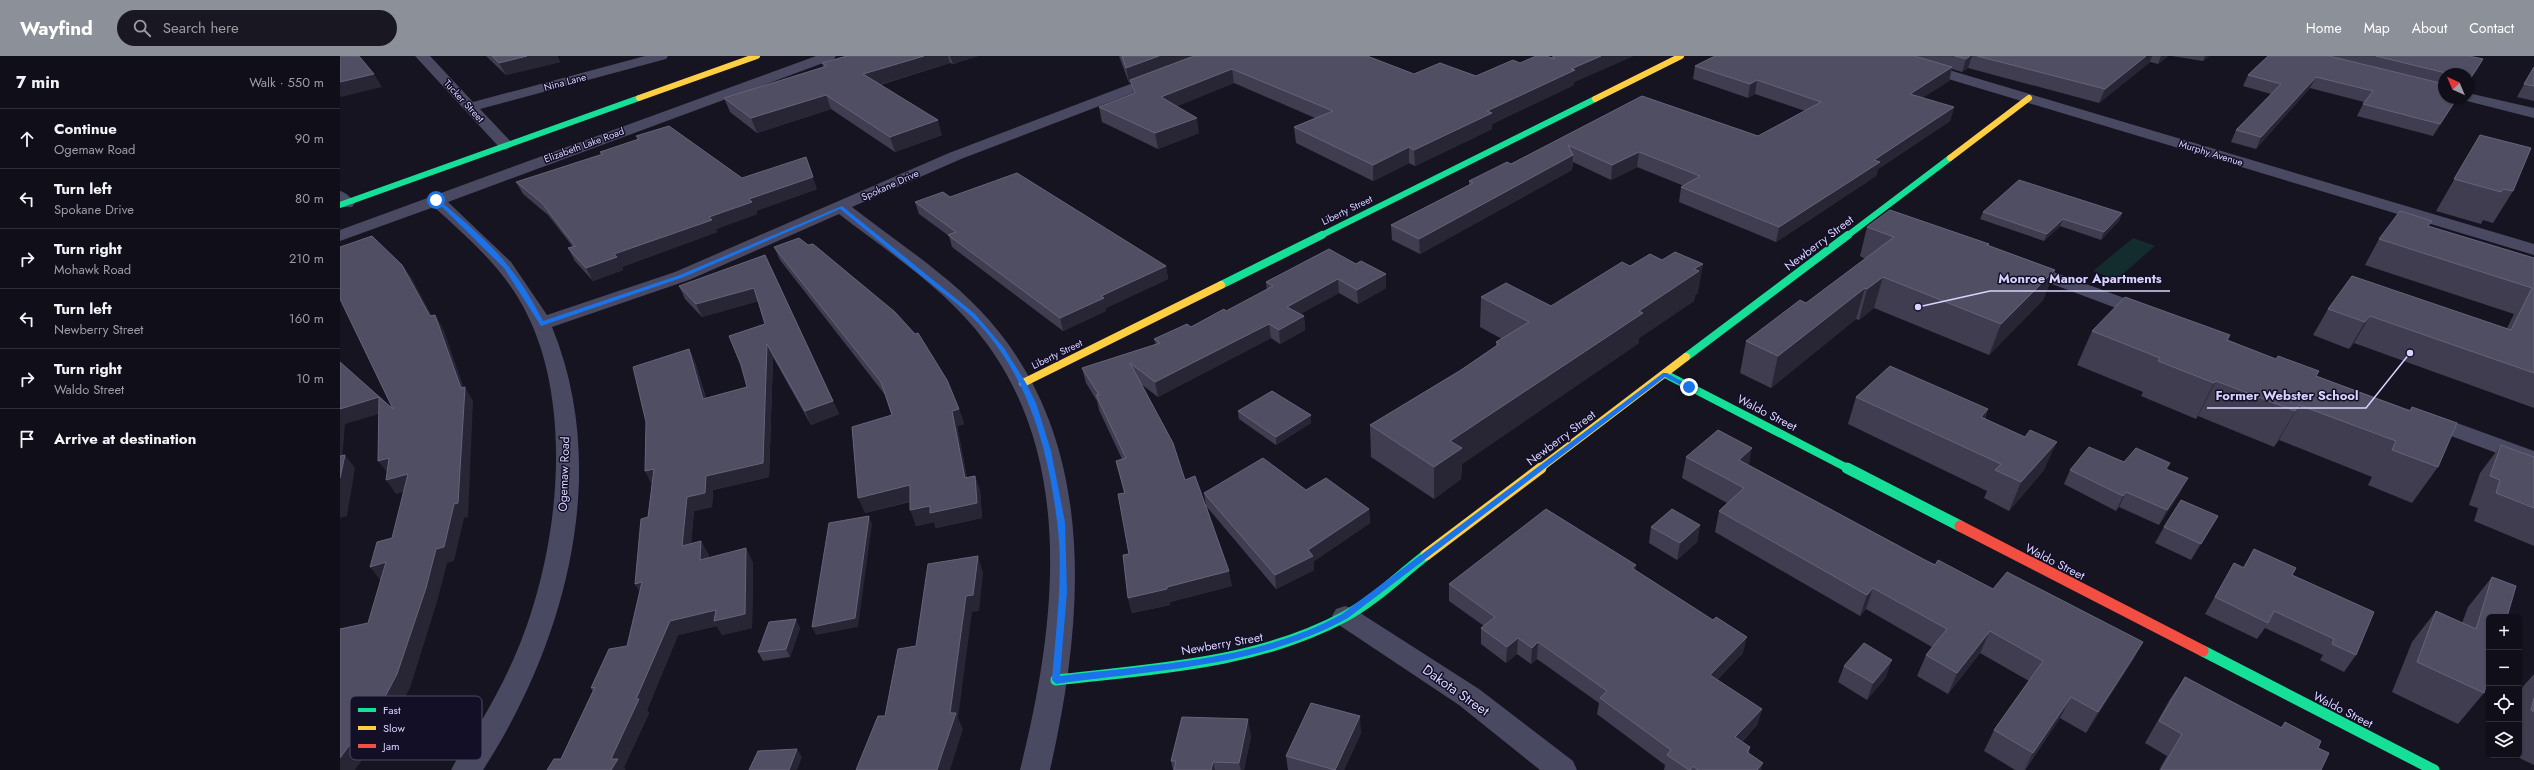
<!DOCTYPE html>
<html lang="en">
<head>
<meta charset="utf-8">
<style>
  body { margin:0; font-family:Jost,sans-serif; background:#191822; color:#f1f3f6 }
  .controls { position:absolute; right:12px; bottom:12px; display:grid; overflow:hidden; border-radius:6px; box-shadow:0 1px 3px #0004 }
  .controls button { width:36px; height:36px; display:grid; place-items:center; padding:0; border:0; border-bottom:1px solid #302f38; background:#100f19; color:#f1f3f6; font:20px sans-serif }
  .compass { position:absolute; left:2098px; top:12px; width:36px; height:36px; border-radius:50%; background:#100f19; box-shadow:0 1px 3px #0004; rotate:316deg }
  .stop { position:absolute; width:12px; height:12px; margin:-9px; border:3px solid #1a73e8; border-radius:50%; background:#fff }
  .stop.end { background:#1a73e8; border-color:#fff; box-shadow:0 1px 4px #0008 }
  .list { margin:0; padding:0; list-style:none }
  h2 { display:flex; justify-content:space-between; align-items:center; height:52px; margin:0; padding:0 16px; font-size:17px }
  h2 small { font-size:13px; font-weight:400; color:#9c9ca2 }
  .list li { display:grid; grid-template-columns:26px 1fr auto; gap:12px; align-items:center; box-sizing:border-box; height:60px; padding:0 16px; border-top:1px solid #302f38 }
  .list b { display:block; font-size:15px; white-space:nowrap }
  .list p { margin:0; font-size:13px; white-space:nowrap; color:#9c9ca2 }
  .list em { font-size:13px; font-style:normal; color:#9c9ca2 }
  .icon { flex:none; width:22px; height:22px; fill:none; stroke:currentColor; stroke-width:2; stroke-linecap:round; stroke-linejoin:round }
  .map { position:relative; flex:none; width:2194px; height:714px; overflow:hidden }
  header { display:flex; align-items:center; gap:24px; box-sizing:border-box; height:56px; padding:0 20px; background:#8c9099; color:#fff }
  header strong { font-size:19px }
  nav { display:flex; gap:22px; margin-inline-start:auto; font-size:14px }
  .search { width:280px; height:36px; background:#191822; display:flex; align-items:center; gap:10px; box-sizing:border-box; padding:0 14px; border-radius:22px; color:#9c9ca2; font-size:15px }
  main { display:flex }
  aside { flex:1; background:#100f19 }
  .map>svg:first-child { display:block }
</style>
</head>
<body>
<header>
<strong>Wayfind</strong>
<div class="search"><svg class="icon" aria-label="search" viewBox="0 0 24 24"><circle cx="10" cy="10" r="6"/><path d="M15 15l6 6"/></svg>Search here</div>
<nav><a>Home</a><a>Map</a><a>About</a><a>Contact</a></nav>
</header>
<main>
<aside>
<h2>7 min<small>Walk · 550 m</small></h2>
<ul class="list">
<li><svg class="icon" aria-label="ahead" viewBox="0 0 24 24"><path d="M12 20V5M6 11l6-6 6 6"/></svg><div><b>Continue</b><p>Ogemaw Road</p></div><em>90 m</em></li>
<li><svg class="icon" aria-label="left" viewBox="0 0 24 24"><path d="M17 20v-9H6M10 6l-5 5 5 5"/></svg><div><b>Turn left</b><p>Spokane Drive</p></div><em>80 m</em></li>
<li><svg class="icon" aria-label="right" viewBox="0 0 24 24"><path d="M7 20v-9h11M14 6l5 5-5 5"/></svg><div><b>Turn right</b><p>Mohawk Road</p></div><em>210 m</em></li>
<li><svg class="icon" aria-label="left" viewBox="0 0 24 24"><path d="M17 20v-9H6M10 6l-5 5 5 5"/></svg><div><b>Turn left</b><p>Newberry Street</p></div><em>160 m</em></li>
<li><svg class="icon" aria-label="right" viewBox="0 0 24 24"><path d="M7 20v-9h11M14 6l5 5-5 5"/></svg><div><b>Turn right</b><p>Waldo Street</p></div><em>10 m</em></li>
<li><svg class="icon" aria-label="arrive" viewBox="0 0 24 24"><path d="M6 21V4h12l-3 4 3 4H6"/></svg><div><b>Arrive at destination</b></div></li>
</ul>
</aside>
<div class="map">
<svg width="2194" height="714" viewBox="0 0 2194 714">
  <rect width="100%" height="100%" fill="#161421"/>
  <path fill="#132c2d" d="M1793,182L1815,190L1776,224L1753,215Z"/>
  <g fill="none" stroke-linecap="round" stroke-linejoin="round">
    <path fill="#4a4962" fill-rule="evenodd" d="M75,0H90L133,46L305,0H328L326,3L140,53L174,89L166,94L160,92Z
      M476,0H496L494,3L108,146L171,206L207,259L335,216L609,97L864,0H884L882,3L621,103L512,151C562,190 620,226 659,276C758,400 743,569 710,714H680C715,575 737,406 644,284C606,233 548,196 499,158L349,224L212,271C272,417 225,587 143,714H111C119,698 130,684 139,669C152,647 164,625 174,602C219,501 239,339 177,240C156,206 124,178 94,151L0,185V174Z
      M1540,0H1562L2194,188V199L1542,3Z
      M2128,37L2194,52V62L2123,44L2121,42H2128Z
      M0,135C7,137 10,141 15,147L12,151H0Z
      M1684,205L1814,253L1817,257L1814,261H1800L1677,215L1675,211L1677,207Z
      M2087,356L2194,395V411L2079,368L2076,363L2079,358Z
      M1005,550L1014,553L1139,633L1233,705L1237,714H1200L1119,649L996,567L992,560L996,553Z"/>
    <path stroke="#16e098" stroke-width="6" d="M0,149L299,42
      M980,180L1255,43
      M1507,180L1610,102"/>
    <path stroke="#16e098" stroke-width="8" d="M881,229L982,179
      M1346,301L1508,179
      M1325,318L1509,413"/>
    <path stroke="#16e098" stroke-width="11" d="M1507,412L1620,470
      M1863,595L2094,714
      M716,624C813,613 916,608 1004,561C1034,545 1059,520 1086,499"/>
    <path stroke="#ffcf43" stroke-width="6" d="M299,42L417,0
      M1255,43L1341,0
      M1610,102L1689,42"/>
    <path stroke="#ffcf43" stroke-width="8" d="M683,327L881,229
      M1199,413L1346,301"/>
    <path stroke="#ffcf43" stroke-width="11" d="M1086,499L1201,412"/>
    <path stroke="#f24e42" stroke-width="11" d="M1620,470L1863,595"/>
  </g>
  <path fill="#403d50" d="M146,0H217L220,6L166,19Z
    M507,0H638L613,8L610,7L540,29L602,79L555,96L491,53L417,77L390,56L384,42L483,11L482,7Z
    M779,0H1027L1074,18L1136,20L1180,7L1212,2V0H1293L1234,26V29L1152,68V73L1075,110L1069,107L1033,125L956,87L954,71L975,62L894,27L837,50L859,77L818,93L762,66L759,51L793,38L791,26L789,27Z
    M1375,0H1828L1818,8L1810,6L1759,47L1628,12L1622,16L1612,13L1609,25L1582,42L1614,51L1610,65L1538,113L1536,120L1436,186L1339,146L1341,131L1344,130L1297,111L1271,124L1233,106L1232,114L1080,198L1052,184L1051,169L1129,129V125L1171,108L1302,40L1418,80L1465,55L1415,38L1408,42L1353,23L1355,10Z
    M1832,0H1869L1863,5Z
    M1928,0H2129L2143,3L2137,14L2128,18H2104V42H2118L2093,80L2017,60L2024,46L1970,32L1916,93L1891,86L1896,74L1931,38L1903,30L1908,19Z
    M2194,10V45L2177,41Z
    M2140,79L2173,135L2153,167L2143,164L2141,168L2096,155Z
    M296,80L402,122L477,133L416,155L417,158L376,173L377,176L282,211L283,214L253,225L235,205L228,192L233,191L208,159L183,138L176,126L261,99L260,96L298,84Z
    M610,141L826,210L828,223L766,252V255L723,275L612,191L609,180L579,158L575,146Z
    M1643,156L1782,157L1779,165L1761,184L1720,170L1704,185L1640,163Z
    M2088,170L2194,202V352L2014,287L2009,293L1973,279L1988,253L2167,272L2174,258L2025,209L2039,183Z
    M1527,171L1649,190L1715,214L1703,244L1649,299L1534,252L1519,264L1516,263L1431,332L1400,317L1406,285L1466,247L1525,203L1520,200Z
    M434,191L619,353L624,368L617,370L627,422L635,420L640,435L642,462L596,472L594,466L576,470L570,446L525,457L552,359L546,340L440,204Z
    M989,193L1046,232L1018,248L999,237L960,258L964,260L965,274L940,288L931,282L818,341L801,328L845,424L866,449L864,437L966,434L1029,453L1030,467L974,505V514L936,533L867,451L892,530L830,546V549L792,557L788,542L789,498L784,437L776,405L782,403L759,354L757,345L746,327L742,312L816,289L814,283L851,271L886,255L927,234L926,226Z
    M425,199L499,358L471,369L433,301L429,421L373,434L372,451L354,455L351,487L369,499L368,502L413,506L412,572L382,579L377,570L338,579L307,654L309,657L284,711L221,703L253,635L251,632L287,590L300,536L295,528L308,461L312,428L305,415L349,293L355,306L366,342L407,331L425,268L418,245L362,261L345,243L339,230Z
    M1358,237L1355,239L1354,245L1299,282V287L1122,408L1121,423L1094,443L1031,401L1030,369L1121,314L1156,290V286L1162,283L1140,271L1141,241L1211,250Z
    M1752,275L1890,279L1888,284L1976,320L2070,354L2072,351L2098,411L2072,447L2028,429L2032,421L1939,384L1934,391L1858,360L1856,363L1801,340L1803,336L1737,309Z
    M1516,341L1648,353L1645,362L1704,414L1669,455L1644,442L1647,435L1508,368Z
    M898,355L971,367L936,389L899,363Z
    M2161,389L2194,401V490L2134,465L2138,452L2129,449L2140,417Z
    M1346,401L1409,409L1585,504L1653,533L1803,586L1791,607L1746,677L1720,662L1685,714H1675L1644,695L1654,674L1689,625L1640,597L1608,638L1577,620L1586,599L1592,591L1526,553L1520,560L1375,476L1379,455L1387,447L1342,422Z
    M1784,406L1827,413L1840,437L1819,469L1779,451L1776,455L1724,428L1730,414Z
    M1878,460L1851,504L1815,487L1824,471Z
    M1360,469L1357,486L1337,504L1309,487L1311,471Z
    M1914,493L1952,519L2016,599L2004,616L1980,604L1983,599L1925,572L1917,583L1865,558L1894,507L1903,511Z
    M1296,509L1295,514L1403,597L1377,624L1422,653L1417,669L1402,686L1410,691L1409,697L1421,714H1324L1325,709L1257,658L1259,647L1197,603L1191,608L1177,598L1166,607L1141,588V572L1144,570L1109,545V528Z
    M2152,521L2144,637L2118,668L2052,636L2072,586L2096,555L2122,567L2128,551Z
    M460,572L450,601L423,605L418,596Z
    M1504,610L1546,621L1527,644L1498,626Z
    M2194,618V709L2173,699H2179V635Z
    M1845,621L1940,672L1945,666L1978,692L1981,714H1819L1827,700L1805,687L1830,643Z
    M1021,677L1004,714H948L946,700Z
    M911,680L904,714H833L831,705Z"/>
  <path fill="#282635" d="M187,0H217L220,6L166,19L159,7Z
    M584,0H608L610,7L528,32L523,18Z
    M610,0H638L613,8Z
    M819,0H860L790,24L791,26L789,27L786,12Z
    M1261,0H1293L1234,26V29L1152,68V73L1075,110L1074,94L1147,55L1231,13Z
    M1630,0H1632L1628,12L1622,16L1626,3Z
    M1806,0H1812L1810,6L1759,47L1765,33Z
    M1821,0H1828L1818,8Z
    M1865,0H1869L1863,5Z
    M2143,3L2137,14L2128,27V26Z
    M1612,11L1609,25L1566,52L1570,38Z
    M892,13L894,27L823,56L821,41Z
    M34,18L42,31L1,41L0,40V26Z
    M1976,21L1970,32L1916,93L1921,81Z
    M1417,24L1415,38L1408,42L1410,28Z
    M486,39L491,53L417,77L411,62Z
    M2117,42H2118L2093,80L2100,68Z
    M1614,51L1610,65L1538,113L1536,120L1436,186L1439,171L1534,104Z
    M857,62L859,77L818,93L815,77Z
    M598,64L602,79L555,96L550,81Z
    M1069,91V107L1033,125V109Z
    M1299,96L1297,111L1271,124L1272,109Z
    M1233,99L1232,114L1080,198L1079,183Z
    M466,101L477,133L416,155L417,158L376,173L377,176L282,211L283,214L253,225L246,212L274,198L369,161L409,143Z
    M1782,157L1779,165L1761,184L1764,176Z
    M1723,163L1720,170L1704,185L1707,178Z
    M1363,208L1358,237L1355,239L1354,245L1299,282V287L1122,408L1121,423L1094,443V411L1110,385Z
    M62,209L71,221L99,273L90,260Z
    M826,210L828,223L766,252V255L723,275L720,262L761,240Z
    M1715,214L1703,244L1649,299L1661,268Z
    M1046,218V232L1018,248L1017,234Z
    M1543,221L1534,252L1519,264L1527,233Z
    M998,223L999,237L948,265L947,251Z
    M414,232L420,245L362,261L356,248Z
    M1525,232L1516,263L1431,332L1438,300Z
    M95,259L103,272L124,332L125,331L133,345L128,461L124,462L114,505L107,507L97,546L70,632L58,654L15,714H0V702L96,493L114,448L121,332Z
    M964,260L965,274L940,288L939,274Z
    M2030,260L2014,287L2009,293L2025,266Z
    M929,268L931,282L818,341L815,326Z
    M427,288L433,301L429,421L373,434L372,451L354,455L350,504L342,490L347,441L366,420Z
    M349,293L355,306L370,357L363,343Z
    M1979,315L1939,384L1934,391Z
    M1876,325L1858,360L1856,363L1874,327Z
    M39,341L49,355L5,368L1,416L5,399L15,412L7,460L0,462V353Z
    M493,345L499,358L471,369L465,355Z
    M619,353L624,368L617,370L630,437L625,422L612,355Z
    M1648,353L1637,381L1641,361Z
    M971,359V367L936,389V381Z
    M1717,386L1704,414L1669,455L1681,426Z
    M1412,392L1408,413L1399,404Z
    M49,402V419L38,405Z
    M314,413L313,429L305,415Z
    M68,418L78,432L56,438L46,424Z
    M635,420L640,435L642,462L596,472L594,466L576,470L570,454Z
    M1848,422L1840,437L1819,469L1827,454Z
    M570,429L576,444L525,457L518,442Z
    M1786,436L1779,451L1776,455L1783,440Z
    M1029,453L1030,467L974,505V514L936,533L935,519L968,494Z
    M529,460L532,468L518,571L476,579L472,571Z
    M1878,460L1868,476L1851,504L1861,488Z
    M1360,469L1357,486L1337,504L1340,487Z
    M361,485L369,499L368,518L360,504Z
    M406,492L413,506L412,572L382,579L377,570L338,579L307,654L309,657L284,711L286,714H271V703L330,565Z
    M638,500L643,517L639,555L632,556L618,662L623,673L610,714H597L610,657L626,540Z
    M46,506L41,525L30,511Z
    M1296,509L1293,525L1292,512Z
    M889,515L892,530L830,546V549L792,557L788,542Z
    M302,526L304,542L295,528Z
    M1533,532L1526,553L1520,560L1527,539Z
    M456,563L460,572L450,601L446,593Z
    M1650,575L1640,597L1608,638L1617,617Z
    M1407,581L1403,597L1366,635L1370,619Z
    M1178,582L1177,598L1166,607L1167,591Z
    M1198,586L1197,603L1191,608L1192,592Z
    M1803,586L1791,607L1746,677L1758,656Z
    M1552,604L1546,621L1527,644L1533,627Z
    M1731,641L1720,662L1684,714L1693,697Z
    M1422,653L1417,669L1391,697L1395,681Z
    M1020,660L1021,677L1004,714H995Z
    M908,663L911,680L904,714H901L899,707Z
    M457,693L462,701L457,714H449Z
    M873,706L875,714H871Z
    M1423,707L1421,714H1417Z"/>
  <path fill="#504e63" stroke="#66637b" d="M0,0H19L34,18L0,26Z
    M152,0H187L159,7Z
    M507,0H584L523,18L598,64L550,81L486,39L411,62L384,42L487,10L482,7Z
    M782,0H819L786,12Z
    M854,0H1027L1074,18L1100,7L1136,20L1173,4L1180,7L1196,0H1206L1215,3L1213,0H1261L1231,13L1235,14L1147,55L1152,57L1074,94L1069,91L1033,109L954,71L993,55L892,13L821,41L857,62L815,77L759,51L795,37L790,24Z
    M1375,0H1574L1612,11L1570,38L1614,51L1534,104L1540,106L1439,171L1341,131L1360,120L1299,96L1272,109L1228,89L1233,99L1079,183L1051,169L1133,127L1129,125L1167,106L1171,108L1302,40L1418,80L1481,46L1417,24L1410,28L1355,10Z
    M1615,0H1630L1626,3Z
    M1637,0H1806L1765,33Z
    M1928,0H1989L2104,28V42H2117L2100,68L2023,48L2033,35L1976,21L1921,81L1896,74L1941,28L1908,19Z
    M2036,0H2129L2143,3L2128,26V18H2110Z
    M2194,11V30L2184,28Z
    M329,70L402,122L466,101L473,121L409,143L412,146L369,161L372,164L274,198L277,201L246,212L228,192L235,190L202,147L176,126L263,98L260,96L299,83L296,80Z
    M2140,79L2191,92L2173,135L2163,133L2161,136L2114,123Z
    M677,117L826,210L761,240L764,242L720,262L608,179L616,176L575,146L603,136L610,141Z
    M1679,124L1782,157L1764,176L1723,163L1707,178L1643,156Z
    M1550,154L1649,188L1647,189L1715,214L1661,268L1543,221L1527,233L1525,232L1438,300L1406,285L1460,244L1466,247L1554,181L1527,171Z
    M2060,155L2092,165L2088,170L2194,202V317L2030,260L2025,266L1988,253L2012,220L2171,274L2192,232L2039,183Z
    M32,180L62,209L90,260L95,259L121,332L125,331L118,447L114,448L104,491L96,493L86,532L57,618L46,639L0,702V573L28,567L46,506L30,511L37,486L52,482L68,418L46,424L49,402L38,405L39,341L0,353V306L53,353L0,243V191Z
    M459,182L468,189L473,188L555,256L575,278L578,277L607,324L619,353L612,355L625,422L635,420L637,447L590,457V450L570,454V429L518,442L512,371L552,359L541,326L434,191Z
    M989,193L1016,208L1021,205L1046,218L1017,234L998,223L947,251L964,260L939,274L929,268L815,326L790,307L833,387L845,424L855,420L889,515L827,531V533L788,542L783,499L789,498L778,438L785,437L776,405L786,402L756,339H759L742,312L820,287L814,283L847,268L851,271L884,253L886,255L933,230L926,226Z
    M1335,196L1363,208L1354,213L1359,215L1299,255L1303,257L1110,385L1122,392L1094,411L1030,369L1121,314L1159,288L1156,286L1189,266L1141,241L1166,227L1211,250L1282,206L1290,210L1310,198L1322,204Z
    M425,199L493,345L465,355L427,288L423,407L366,420L365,437L347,441L342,490L361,485L360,504L406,492L405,558L374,565L376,554L330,565L296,643H299L271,703H278L271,714H207L214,703H221L255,631L251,632L269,593L287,590L302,526L295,528L301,463L308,461L314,413L305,415L306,366L293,311L349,293L363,343L407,331L401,309L389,280L425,268L414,232L356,248L339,230Z
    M1785,241L1890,279L1887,284L1936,303L1938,300L1979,315L1976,320L2070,355L2072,351L2117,367L2098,411L2052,394L2056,385L1959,349L1955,355L1876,325L1874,327L1818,305L1820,302L1752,275Z
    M1550,310L1648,353L1641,361L1685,381L1690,374L1717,386L1681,426L1655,414L1661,408L1516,341Z
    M932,335L971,359L936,381L898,355Z
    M1378,374L1412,392L1399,404L1585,504L1595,509L1598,504L1653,533L1667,516L1803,586L1758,656L1731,641L1693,697L1654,674L1703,605L1650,575L1617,617L1586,599L1607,573L1533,532L1527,539L1379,455L1404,432L1346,401Z
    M2161,389L2194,401V452L2156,437L2160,424L2150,420Z
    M1749,391L1784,406L1796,392L1830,407L1826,413L1848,422L1827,454L1786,436L1783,440L1730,414Z
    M5,399L0,422V400Z
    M923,402L966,434L986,422L1029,453L968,494L973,500L935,519L864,437Z
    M1841,444L1878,460L1861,488L1824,471Z
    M1206,453L1296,509L1292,512L1373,564L1376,561L1407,581L1370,619L1422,653L1395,681L1410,691L1407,696L1423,707L1417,714H1358L1353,710L1350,714H1349L1327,699L1331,694L1260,642L1267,635L1198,586L1192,592L1178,582L1167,591L1141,572L1155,561L1109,528Z
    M1332,453L1360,469L1340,487L1311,471Z
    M529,460L515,562L472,571L489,467Z
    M1914,493L1956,512L1952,519L2034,556L2016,599L1992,588L1994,583L1934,555L1928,567L1875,541L1894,507L1904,512Z
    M638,500L633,539L626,540L610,657H616L600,704L597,714H516L538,660H545L558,593L576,590L588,508Z
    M2152,521L2176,530L2167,561H2149V621L2144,637L2077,606L2096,555L2136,573Z
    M456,563L446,593L418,596L429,566Z
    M1524,587L1552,604L1533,627L1504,610Z
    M1845,621L1942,672L1945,666L1981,685L1978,692L1989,697L1981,714H1821L1842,678L1819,665Z
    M2194,642V656L2191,654Z
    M971,647L1020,660L995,714L946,700Z
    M842,661L908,663L899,707L873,706L871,714H834L836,705H831Z
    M457,693L449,714H409L418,695Z"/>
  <path fill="#1a73e8" d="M94,143H98C122,164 149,185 169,211C183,228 193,246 203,265L340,219L502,150L635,258L664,292L686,327L696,347L711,395L725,466L727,536L720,620C816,608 916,605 1002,558L1323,317H1327L1352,331L1347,332L1325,321L1008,562C919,611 815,614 716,628L712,624C716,572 724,517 717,465C708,391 686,313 631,260C618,248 603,237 589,226C559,202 530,177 500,153L344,221L201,270L164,212Z"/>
  <g text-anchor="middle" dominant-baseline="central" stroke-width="3" stroke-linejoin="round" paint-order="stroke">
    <g font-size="10" fill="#d9d4ff" stroke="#130f26">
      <text transform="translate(225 26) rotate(-15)">Nina Lane</text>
      <text transform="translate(124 45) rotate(47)">Tucker Street</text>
      <text transform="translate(244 89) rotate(-20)">Elizabeth Lake Road</text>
      <text transform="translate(1871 97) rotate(17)">Murphy Avenue</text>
      <text transform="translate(550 129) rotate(-24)">Spokane Drive</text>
      <text transform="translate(1007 154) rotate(-26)">Liberty Street</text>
      <text transform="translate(717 298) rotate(-26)">Liberty Street</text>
    </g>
    <g font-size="12" fill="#d9d4ff" stroke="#130f26">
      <text transform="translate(1479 187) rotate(-37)">Newberry Street</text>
      <text transform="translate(1427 357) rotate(27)">Waldo Street</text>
      <text transform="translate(1221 382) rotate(-37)">Newberry Street</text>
      <text transform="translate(224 418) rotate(-88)">Ogemaw Road</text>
      <text transform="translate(1715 506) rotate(27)">Waldo Street</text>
      <text transform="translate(882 588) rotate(-10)">Newberry Street</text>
      <text transform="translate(2003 654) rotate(27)">Waldo Street</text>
    </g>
    <g font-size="14" fill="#d9d4ff" stroke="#130f26">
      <text transform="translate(1116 634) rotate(35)">Dakota Street</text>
    </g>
  </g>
  <rect x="10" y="640" width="132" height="64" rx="6" fill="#130f26" stroke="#4e4a67" stroke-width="1"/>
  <rect x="18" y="652" width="18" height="4" fill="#16e098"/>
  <rect x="18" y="670" width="18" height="4" fill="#ffcf43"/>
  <rect x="18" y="688" width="18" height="4" fill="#f24e42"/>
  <g font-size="11" fill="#d9d4ff">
    <text x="43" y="658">Fast</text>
    <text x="43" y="676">Slow</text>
    <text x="43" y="694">Jam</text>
  </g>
  <path fill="none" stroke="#d9d4ff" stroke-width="1.5" d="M1578 251L1650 235H1830M2070 297L2026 352H1867"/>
  <g fill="#d9d4ff" stroke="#130f26" stroke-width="1.5">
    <circle cx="1578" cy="251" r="4"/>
    <circle cx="2070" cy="297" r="4"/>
  </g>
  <g font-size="13" text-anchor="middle" font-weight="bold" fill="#d9d4ff" stroke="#130f26" stroke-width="3" stroke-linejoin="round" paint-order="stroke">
    <text x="1740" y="227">Monroe Manor Apartments</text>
    <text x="1947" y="344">Former Webster School</text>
  </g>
</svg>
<div class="controls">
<button>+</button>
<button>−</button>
<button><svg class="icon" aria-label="locate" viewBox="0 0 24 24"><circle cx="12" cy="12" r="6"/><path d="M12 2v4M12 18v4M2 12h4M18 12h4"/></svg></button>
<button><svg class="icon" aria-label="layers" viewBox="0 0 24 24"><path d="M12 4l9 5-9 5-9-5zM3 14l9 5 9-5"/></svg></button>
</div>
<svg class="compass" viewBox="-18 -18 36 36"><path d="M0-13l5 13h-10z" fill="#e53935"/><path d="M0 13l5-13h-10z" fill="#9c9ca2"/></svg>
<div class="stop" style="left:96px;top:144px"></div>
<div class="stop end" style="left:1349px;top:331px"></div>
</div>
</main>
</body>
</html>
